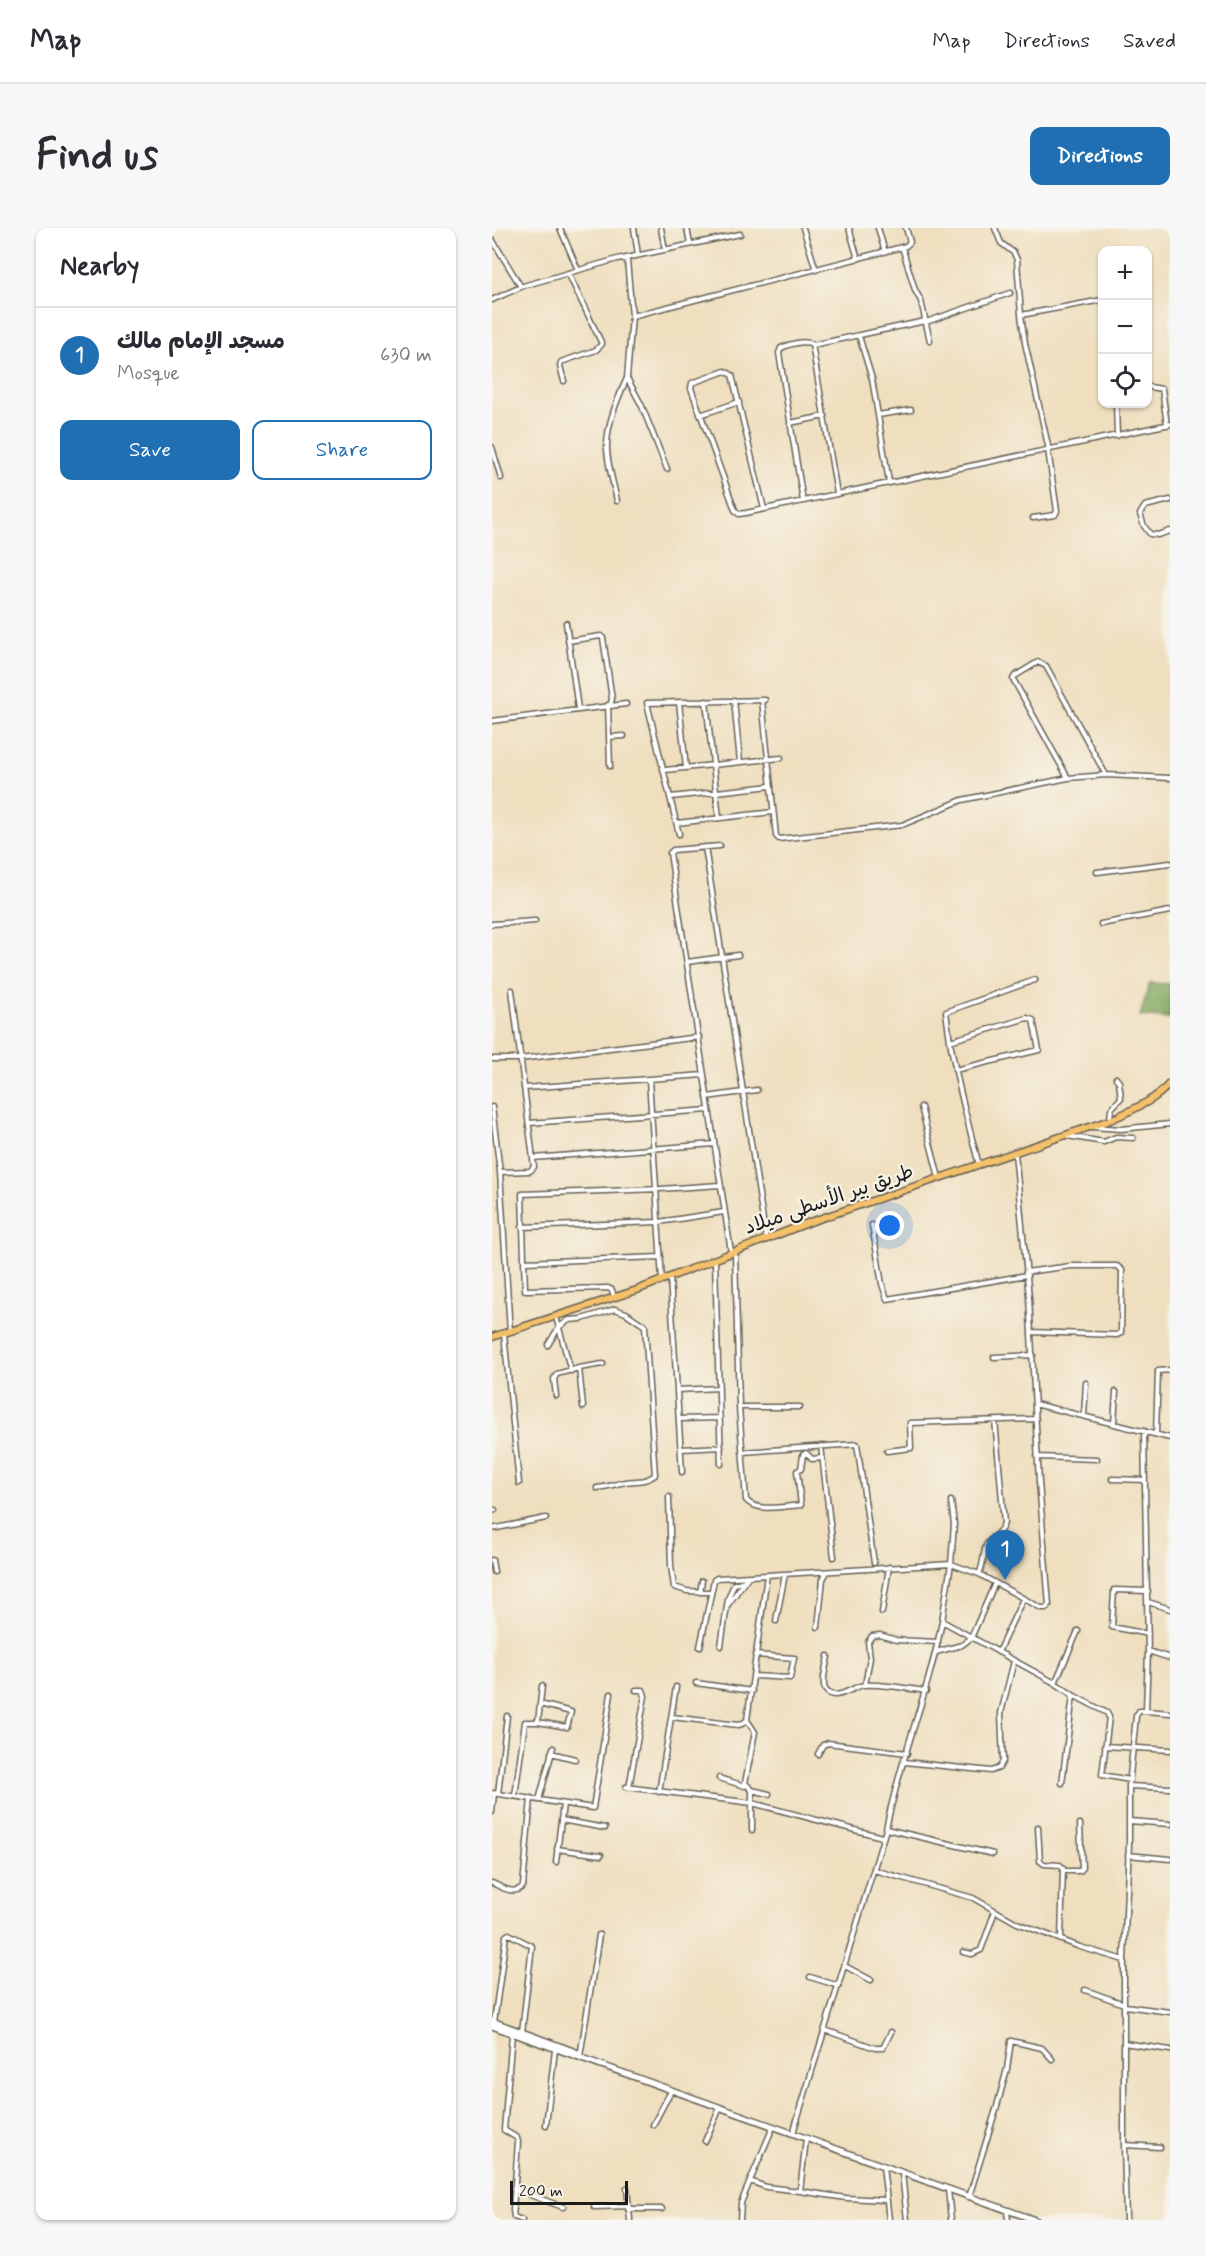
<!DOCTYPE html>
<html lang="en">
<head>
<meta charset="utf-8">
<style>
  body { margin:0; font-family:Mynerve,"Playpen Sans Arabic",sans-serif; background:#f7f7f7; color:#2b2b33 }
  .controls { position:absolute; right:18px; top:18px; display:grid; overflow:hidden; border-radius:12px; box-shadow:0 2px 4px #0004 }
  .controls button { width:54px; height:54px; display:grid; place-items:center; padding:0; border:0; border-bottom:2px solid #e1e1e2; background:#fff; color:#2b2b33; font:30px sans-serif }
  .scale { position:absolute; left:18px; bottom:15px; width:118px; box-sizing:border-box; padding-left:6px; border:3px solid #1c1c1c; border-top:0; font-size:16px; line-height:21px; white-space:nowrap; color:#1c1c1c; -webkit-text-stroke:4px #f7f3e8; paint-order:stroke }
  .you { position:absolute; left:398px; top:998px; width:21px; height:21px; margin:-15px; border:4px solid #fff; border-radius:50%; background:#1a73e8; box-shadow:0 0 0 9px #1a73e833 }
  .badge { display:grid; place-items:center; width:39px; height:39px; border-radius:50%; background:#1f6fb2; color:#fff; font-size:20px; font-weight:700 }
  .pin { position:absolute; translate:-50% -50px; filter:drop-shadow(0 2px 3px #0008) }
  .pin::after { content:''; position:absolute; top:32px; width:21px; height:18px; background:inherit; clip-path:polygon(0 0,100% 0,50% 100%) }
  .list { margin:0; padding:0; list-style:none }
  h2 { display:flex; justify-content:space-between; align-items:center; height:78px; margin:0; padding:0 24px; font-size:26px }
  h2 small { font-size:20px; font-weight:400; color:#7c7c81 }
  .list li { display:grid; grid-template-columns:39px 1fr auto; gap:18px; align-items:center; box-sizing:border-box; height:96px; padding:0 24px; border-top:2px solid #e1e1e2 }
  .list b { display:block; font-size:22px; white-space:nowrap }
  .list p { margin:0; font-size:20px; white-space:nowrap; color:#7c7c81 }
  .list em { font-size:20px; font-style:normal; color:#7c7c81 }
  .actions { display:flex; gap:12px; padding:18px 24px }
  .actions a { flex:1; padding:14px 0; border:2px solid #1f6fb2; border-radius:12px; text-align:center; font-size:21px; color:#1f6fb2 }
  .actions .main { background:#1f6fb2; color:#fff }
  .icon { flex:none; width:33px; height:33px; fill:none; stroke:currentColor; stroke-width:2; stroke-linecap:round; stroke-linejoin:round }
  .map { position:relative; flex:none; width:678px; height:1992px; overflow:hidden; border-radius:12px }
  header { display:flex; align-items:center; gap:36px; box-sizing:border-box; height:84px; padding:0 30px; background:#fff; border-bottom:2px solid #e1e1e2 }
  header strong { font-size:28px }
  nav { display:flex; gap:33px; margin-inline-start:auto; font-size:21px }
  .intro { display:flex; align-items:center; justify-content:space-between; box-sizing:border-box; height:144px; padding:0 36px }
  h1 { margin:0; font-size:42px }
  .button { padding:15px 27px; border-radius:12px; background:#1f6fb2; color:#fff; font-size:21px; font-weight:700 }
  main { display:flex; gap:36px; padding:0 36px }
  aside { flex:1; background:#fff; border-radius:12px; box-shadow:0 2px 4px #0004 }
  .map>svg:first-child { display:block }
</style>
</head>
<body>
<header>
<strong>Map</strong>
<nav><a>Map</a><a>Directions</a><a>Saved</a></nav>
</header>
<div class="intro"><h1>Find us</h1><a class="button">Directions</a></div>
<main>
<aside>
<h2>Nearby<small></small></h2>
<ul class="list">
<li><span class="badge">1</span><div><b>مسجد الإمام مالك</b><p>Mosque</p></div><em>630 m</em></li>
</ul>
<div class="actions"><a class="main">Save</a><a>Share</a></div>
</aside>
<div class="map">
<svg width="678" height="1992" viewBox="0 0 678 1992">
  <rect width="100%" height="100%" fill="#f7f3e8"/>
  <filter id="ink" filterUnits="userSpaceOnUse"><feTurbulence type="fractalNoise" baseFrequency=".0167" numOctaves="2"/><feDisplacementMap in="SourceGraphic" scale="12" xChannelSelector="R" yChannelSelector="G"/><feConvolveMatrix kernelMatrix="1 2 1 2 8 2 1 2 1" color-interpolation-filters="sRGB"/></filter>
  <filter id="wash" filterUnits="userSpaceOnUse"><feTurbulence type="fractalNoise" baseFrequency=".008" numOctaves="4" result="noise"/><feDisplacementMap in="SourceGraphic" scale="24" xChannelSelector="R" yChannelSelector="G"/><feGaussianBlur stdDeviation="1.35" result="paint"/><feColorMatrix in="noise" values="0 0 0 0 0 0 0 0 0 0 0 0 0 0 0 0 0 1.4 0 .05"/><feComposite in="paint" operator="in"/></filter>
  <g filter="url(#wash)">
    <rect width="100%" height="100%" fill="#efdfbf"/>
    <path fill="#81a85e" stroke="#4e623d" stroke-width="1.5" d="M658,755L678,756V791L648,788Z"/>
  </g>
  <g filter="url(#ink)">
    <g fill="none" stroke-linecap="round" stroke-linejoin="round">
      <g stroke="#666055" stroke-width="7">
        <path id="minor" d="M68,0L86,42
          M142,0L146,27
          M169,0L173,22
          M195,0L198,16
          M311,0L324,42
          M357,0L366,31
          M386,0L393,24
          M503,0L509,15L522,25L525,32L529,87L533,115L557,222
          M0,11L29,59
          M410,19L423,62L429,73L438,113
          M134,30L248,6
          M0,72L31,58L129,30L135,32L140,88L135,150L149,176L175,241
          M529,87L610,72
          M140,88L414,18L418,14L414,0
          M434,94L518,65
          M367,108L380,151L397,254
          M321,117L433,93
          M72,153L68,138L69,134L104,122L110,116L76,45
          M658,159L670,161L675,197
          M624,176L625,208
          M208,187L247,174
          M386,187L419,182
          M298,195L333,188
          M0,219L9,250
          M678,272L653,278L648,286L652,298L658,306L666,307L678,303
          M125,273C122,257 116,239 115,222C114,198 125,172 135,150
          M311,273L287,125L289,120C297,116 312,112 320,116L345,266
          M272,281L240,147L233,143L200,155L199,160L243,282L247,286L254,285L678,196
          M541,290L563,287L565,283L556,222
          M74,395L86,481
          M76,413L109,408L111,410L120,471L118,478
          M242,472L248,534
          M270,472L284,608L287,611L410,597L470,572L576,550L614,547L678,550
          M214,473L227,590
          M187,474L194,540
          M116,477L118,538
          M0,493L134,476
          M117,509L132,508
          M173,542L289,530
          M576,550L521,451L523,448L546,434L554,438L614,547
          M179,569L279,558
          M185,595L281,584
          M187,606L155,475L273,472
          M228,618L181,622L178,625L239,1024
          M213,619L274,1011
          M605,644L678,635
          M0,696L43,693
          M609,696L678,683
          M195,734L246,727
          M458,813L454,784L543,752
          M0,831H28L207,809
          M463,842L547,822L541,792L535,790L458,813C465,855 476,896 487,937
          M157,851L170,1052
          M32,860L212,847
          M215,869L265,862
          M0,879L8,944L18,1104
          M429,879L447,950
          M618,891L619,881L629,870L627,854L624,850
          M37,895L217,882
          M601,899L629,901L678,896
          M575,908L612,914L624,909L641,910
          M41,930L222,916
          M8,944L38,943L42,939L20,762
          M380,997L390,1056L395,1071L535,1047
          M30,999L167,994L232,984
          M243,1023L247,1179L254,1272C265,1285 293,1278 309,1277L305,1243L309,1241L311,1227L314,1225L320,1231L330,1230
          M223,1032L229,1236
          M32,1034L169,1029
          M534,1044L579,1038H625L630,1042L629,1105L625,1107L539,1104
          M178,1050L190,1244
          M122,1069L120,1062L116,1060L33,1062L30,966L168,961L228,957
          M64,1089L79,1143
          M12,1106L27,1255
          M56,1117L67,1099L77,1092L90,1091L123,1081L134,1085L153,1098L163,1247C153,1255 140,1252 129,1255C121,1257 114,1259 105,1260
          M502,1129L541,1127
          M87,1140L91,1179
          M185,1162L227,1160
          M64,1168L62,1151L65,1146L87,1140L111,1136
          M543,1176L678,1210
          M247,1179H308
          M592,1188L594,1155
          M187,1191L228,1190
          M622,1196L624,1164
          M652,1203L656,1423L678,1430
          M664,1206L666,1143L678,1142
          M329,1218L342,1329
          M189,1221L229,1219
          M395,1223L419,1220L418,1195L544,1191
          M250,1224L365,1216L382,1335
          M545,1229L605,1231
          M620,1251L653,1252
          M177,1269L179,1338L182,1359L195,1363L218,1364
          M459,1273L462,1296L459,1336L450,1393L563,1455L581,1467L615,1485L617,1489L610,1547L638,1552
          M0,1283L3,1282
          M0,1301L54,1290
          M0,1332L2,1344
          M487,1346C492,1336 491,1326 494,1318C498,1308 510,1306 512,1295L503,1192
          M208,1364L210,1353
          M656,1374L678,1381
          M235,1378L253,1353
          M390,1384L397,1339
          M284,1393L293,1346
          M326,1399L331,1351L335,1344
          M656,1406L620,1399L622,1362L656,1363
          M229,1418L236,1371L242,1356L253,1353L256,1349
          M208,1419L222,1352L225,1350L275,1347
          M444,1424L470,1417L479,1410L503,1355
          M506,1424L531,1371
          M336,1428C335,1436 329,1453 333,1461C341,1476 362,1458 372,1457C385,1455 420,1461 434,1463
          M261,1448L298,1450L302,1430L263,1427
          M204,1455L260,1463
          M563,1455L586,1403
          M373,1457L378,1430L376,1414L380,1408L388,1407L404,1412L446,1414
          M654,1483L678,1485
          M180,1489L246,1497L250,1496L255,1492
          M46,1494L75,1499L79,1484L48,1476
          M613,1518L678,1522
          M59,1525L83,1531
          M326,1526L331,1517L336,1515L415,1525
          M413,1534L499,1543L507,1540L511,1533L509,1485L522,1433
          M227,1550L253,1558
          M570,1555L581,1467
          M637,1558L678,1560
          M134,1559L260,1575L390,1609
          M137,1560L153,1468L151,1462H144
          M260,1562L277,1566
          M167,1564L184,1459
          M0,1565L101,1580L119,1466
          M6,1566L15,1488
          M23,1568L33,1494H46L50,1458
          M47,1572L61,1520
          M0,1584L2,1566
          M69,1592L113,1600
          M637,1593L678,1596
          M546,1599L548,1633L552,1636L568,1637L571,1640L569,1712
          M394,1601L501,1626
          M260,1602V1562L253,1555L263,1504L255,1492L275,1347L459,1336L487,1346L549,1380H554L557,1377L547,1254L537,1069L523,925
          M65,1621L109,1627
          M636,1627L678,1631
          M64,1634L71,1576
          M382,1642L481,1670L525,1695L588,1719L632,1732
          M571,1643H588L590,1641L588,1596
          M0,1655C10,1659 22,1668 31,1658L39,1570
          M471,1724L480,1726L489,1722L503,1683
          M353,1738L379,1752
          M318,1749L347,1758
          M593,1762L632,1776
          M633,1778L678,1784
          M2,1794L14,1708L17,1706L40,1718L30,1804
          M333,1802L383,1820H391L399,1804
          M20,1806L12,1902L25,1910L26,1914L21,1982L22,1989L30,1992
          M632,1815L678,1822
          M88,1829L107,1707
          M54,1897L63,1822
          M161,1897L179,1863
          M281,1899L258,1953L274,1959L308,1963
          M301,1905L394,1601C408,1531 437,1464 450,1393
          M314,1911L308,1963L354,1970L394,1972
          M213,1913L228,1880
          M632,1917L668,1919
          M391,1938L397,1992
          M410,1945L415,1992
          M135,1960L138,1992
          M22,1961L71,1979
          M456,1961L459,1992
          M477,1969L505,1878L515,1841L519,1813L550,1820L560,1831
          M102,1979L136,1978
          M136,1981H170
          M515,1983L516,1992
          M248,1992L249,1975L258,1953
          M634,1992L632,1917V1732L637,1615V1558L644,1488L647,1483H654L656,1423"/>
      </g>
      <g stroke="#666055" stroke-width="8">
        <path id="tertiary" d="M0,1793L84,1824L88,1829
          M0,1798L543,1992"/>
      </g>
      <g stroke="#666055" stroke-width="9">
        <path id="primary" d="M0,1109L145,1062L318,994L618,892C640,882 663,873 678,855"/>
      </g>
      <use href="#minor" stroke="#fff" stroke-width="4"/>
      <use href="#tertiary" stroke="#fff" stroke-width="5"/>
      <use href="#primary" stroke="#f4c16a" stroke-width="6"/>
    </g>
  </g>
  <g text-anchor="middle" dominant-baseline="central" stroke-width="4.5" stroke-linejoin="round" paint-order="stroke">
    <g font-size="20" fill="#1c1c1c" stroke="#f7f3e8">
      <text transform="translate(337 972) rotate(-19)">طريق بير الأسطى ميلاد</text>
    </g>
  </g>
</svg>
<div class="controls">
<button>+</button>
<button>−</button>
<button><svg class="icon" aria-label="locate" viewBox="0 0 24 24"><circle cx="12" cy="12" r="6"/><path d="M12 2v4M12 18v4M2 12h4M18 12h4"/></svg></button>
</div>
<div class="scale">200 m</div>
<div class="you"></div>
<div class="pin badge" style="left:513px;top:1352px">1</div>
</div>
</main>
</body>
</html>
